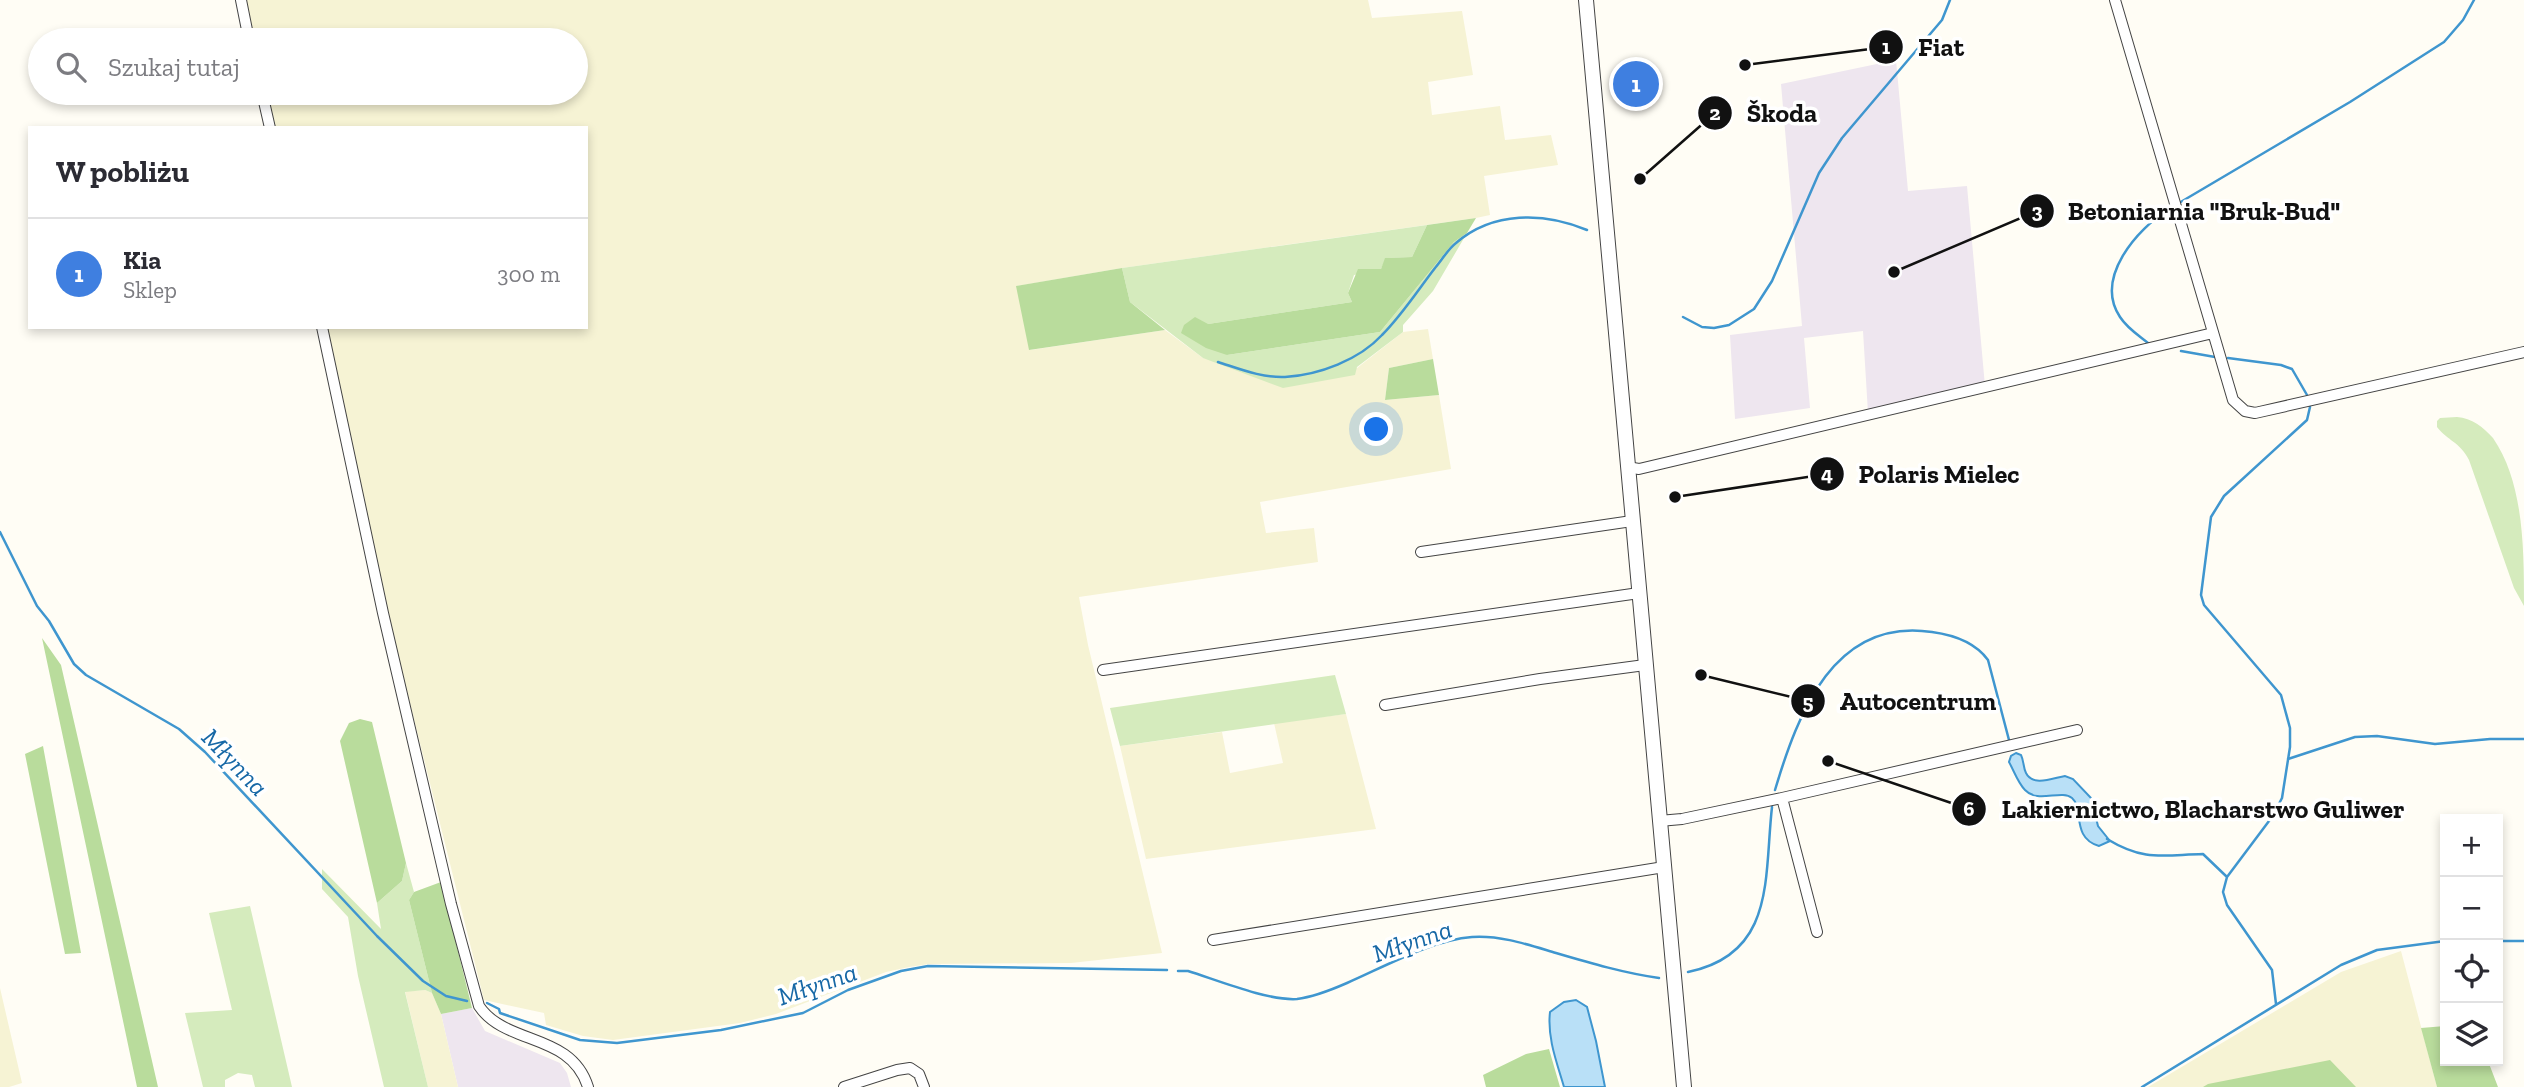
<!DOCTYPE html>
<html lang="pl">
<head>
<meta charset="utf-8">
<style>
  body { margin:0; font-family:"Zilla Slab",serif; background:#f7f7f7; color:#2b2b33 }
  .controls { position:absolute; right:21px; bottom:21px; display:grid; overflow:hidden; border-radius:0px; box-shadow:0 4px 10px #0003 }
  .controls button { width:63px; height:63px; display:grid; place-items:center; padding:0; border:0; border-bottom:2px solid #e1e1e2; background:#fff; color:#2b2b33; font:35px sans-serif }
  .you { position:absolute; left:1377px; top:430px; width:24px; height:24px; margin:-18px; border:5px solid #fff; border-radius:50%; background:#1a73e8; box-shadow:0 0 0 10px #1a73e833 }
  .badge { display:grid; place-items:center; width:46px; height:46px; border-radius:50%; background:#c4262e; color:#fff; font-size:23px; font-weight:700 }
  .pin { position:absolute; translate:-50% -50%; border:4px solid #fff; box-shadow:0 2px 7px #0006 }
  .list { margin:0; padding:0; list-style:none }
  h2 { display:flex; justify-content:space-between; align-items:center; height:91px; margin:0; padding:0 28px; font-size:30px }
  h2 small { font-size:23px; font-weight:400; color:#7c7c81 }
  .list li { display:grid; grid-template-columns:46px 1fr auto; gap:21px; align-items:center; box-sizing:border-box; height:112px; padding:0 28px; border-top:2px solid #e1e1e2 }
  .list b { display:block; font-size:26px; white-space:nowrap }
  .list p { margin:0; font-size:23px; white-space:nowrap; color:#7c7c81 }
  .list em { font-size:23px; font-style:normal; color:#7c7c81 }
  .icon { flex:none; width:38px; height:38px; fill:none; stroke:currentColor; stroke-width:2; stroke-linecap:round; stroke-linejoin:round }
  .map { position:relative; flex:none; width:2524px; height:1087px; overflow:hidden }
  .search { position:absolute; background:#fff; box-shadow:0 4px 10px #0003; left:28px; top:28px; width:560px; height:77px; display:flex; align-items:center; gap:18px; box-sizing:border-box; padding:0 24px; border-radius:38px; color:#7c7c81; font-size:26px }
  .panel { position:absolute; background:#fff; box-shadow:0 4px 10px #0003; left:28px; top:126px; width:560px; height:203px; border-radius:0px }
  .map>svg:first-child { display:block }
</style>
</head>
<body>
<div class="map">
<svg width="2524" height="1087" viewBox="0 0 2524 1087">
  <rect width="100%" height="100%" fill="#fffdf5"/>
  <path fill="#eee6ef" d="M1896,60L1908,191L1967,186L1985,386L1868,413L1863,331L1804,338L1810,408L1735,419L1730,335L1802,326L1781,84Z
    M472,1008L485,1031L560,1063L567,1073L571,1087H458L441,1014Z"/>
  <path fill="#f6f3d4" d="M243,0H1368L1372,18L1462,11L1473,75L1428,82L1432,115L1500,106L1505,140L1551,135L1558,165L1484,176L1490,215L1476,218L1122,268L1017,286L1030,350L1165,330L1203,358L1357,368L1403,332L1428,329L1433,359L1389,368L1385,400L1439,395L1451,469L1260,502L1266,533L1314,528L1318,562L1079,597L1088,645L1162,953L1071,963L929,964L909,967L886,972L776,1014L740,1023L613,1040L583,1036L546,1025L544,1013L484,1000L400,663L324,327H586V128H274L265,93H576V40H252Z
    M1346,714L1376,829L1146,859L1120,746L1222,732L1230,773L1283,763L1274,723Z
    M2401,951L2437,1087H2148L2341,972Z
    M0,988L22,1083L9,1087H0Z
    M425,990L432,993L441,1014L458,1087H428L405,991Z"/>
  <path fill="#d5ebbd" d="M1427,225L1412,257L1386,258L1381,269L1354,275L1348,293L1352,302L1208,324L1227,355L1380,332L1454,242L1467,233L1433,291L1403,325V332L1357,367L1355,375L1283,388L1203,358L1130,302L1122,268Z
    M2457,417C2472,418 2483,427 2493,438C2524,483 2524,549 2524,606L2514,588L2469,460C2460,442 2448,441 2437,427V421L2440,418Z
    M1335,675L1346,714L1120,746L1110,708Z
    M406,863L414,892L409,900L432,993L425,990L405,992L428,1087H384L358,976L348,917L322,889V869L381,929L377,903L402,881Z
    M250,906L292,1087H255L252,1075L238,1073L225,1080V1087H203L185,1013L232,1010L209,913Z"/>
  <path fill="#b9dc9c" d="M1476,218L1467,233L1454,242L1380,332L1227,355L1206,348L1181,333L1184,325L1195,317L1208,324L1352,302L1348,293L1358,269H1381L1385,258L1412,257L1427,225Z
    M1122,268L1130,302L1165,330L1029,350L1016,286Z
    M1433,359L1439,395L1385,400L1389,368Z
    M42,638L61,665L158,1087H137Z
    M360,719L372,722L406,863L402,881L377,903L340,741L349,723Z
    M43,746L81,953L65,954L25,754Z
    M441,882L472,1008L441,1014L432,993L409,900L414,892Z
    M2445,1026V1061H2488L2498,1087H2437L2421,1028Z
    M1549,1049L1560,1087H1486L1483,1075L1526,1054Z
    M2330,1060L2356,1087H2203L2208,1084Z"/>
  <path fill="#b9e0f7" stroke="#3f96cf" stroke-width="2" d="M2016,753L2021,755C2024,761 2023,767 2026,773C2033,787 2053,778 2065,776L2073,779L2091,798L2098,826L2110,841L2099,846C2071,838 2084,808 2072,798C2061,789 2038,804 2025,790C2018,783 2014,771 2009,762L2011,756Z
    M1576,1000L1587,1007L1596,1041L1605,1087H1564C1557,1063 1547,1038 1550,1012L1564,1002Z"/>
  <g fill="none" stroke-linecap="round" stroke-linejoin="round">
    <path stroke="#3f96cf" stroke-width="2.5" d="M2179,203L2350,102L2444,42L2463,20L2474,0
      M1683,317L1702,327L1714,328L1729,325L1754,309L1772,281L1819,173L1842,138L1942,20L1950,0
      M2148,343C2138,335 2127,328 2120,317C2094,278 2137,229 2169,209
      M2181,351L2215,357
      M2228,358L2281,365L2292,369L2307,395
      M1218,362C1240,369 1262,378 1285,377C1319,375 1359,360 1382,335C1402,315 1418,290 1435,268C1442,260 1448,249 1456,243C1493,211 1544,212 1587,230
      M0,532L37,606L49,621L74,664L86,675L179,729L205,752L377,936L423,981L446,996L467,1001
      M2288,759L2355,737L2377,736L2435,744L2490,739H2524
      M1775,790C1798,713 1834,617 1932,632C1954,635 1975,642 1988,660L2009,740
      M2107,839C2145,862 2163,855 2203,854L2227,877
      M2498,941H2524
      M1178,971H1188C1217,980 1268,1001 1297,999C1314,997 1331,990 1347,983C1384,967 1432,940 1472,937C1501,935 1529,945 1556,953C1590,963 1624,973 1659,978
      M1688,972C1776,954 1764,877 1772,807
      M487,1003L499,1009L500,1013L580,1040L617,1043L721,1030L803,1013L848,990L901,971L928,966L1167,970
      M2276,1004L2272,970L2227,905L2223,892L2227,877L2272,817L2282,798L2290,747V728L2281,695L2204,605L2201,595L2211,517L2224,496L2307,420L2310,407
      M2142,1087L2341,965L2377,950L2445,941"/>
    <g stroke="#444" stroke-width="12">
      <path id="minor" d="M241,0L249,40
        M2115,0L2233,400L2245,411L2255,413L2524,352
        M262,93L270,128
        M322,327L383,613L451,904L479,1006C506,1046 571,1032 588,1087
        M1627,467L1639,469L2213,333
        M1421,552L1632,521
        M1103,670L1639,593
        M1385,705L1540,679L1645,665
        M1782,798L1817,932
        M1659,821L1682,819L1782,798L2077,730
        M1213,940L1664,867
        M844,1087L897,1070L910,1068L919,1074L924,1087"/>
    </g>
    <g stroke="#444" stroke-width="16">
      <path id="tertiary" d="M1586,0L1684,1087"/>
    </g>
    <use href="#minor" stroke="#fff" stroke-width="10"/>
    <use href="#tertiary" stroke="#fff" stroke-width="14"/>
  </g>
  <g text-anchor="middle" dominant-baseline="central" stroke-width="7" stroke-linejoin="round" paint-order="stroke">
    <g font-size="26" font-style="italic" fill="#1768a6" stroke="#fff">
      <text transform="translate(235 762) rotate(46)">Młynna</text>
      <text transform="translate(1412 941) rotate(-19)">Młynna</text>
      <text transform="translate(817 984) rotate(-19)">Młynna</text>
    </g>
  </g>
  <path fill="none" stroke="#111" stroke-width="2.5" d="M1745 65L1886 47M1640 179L1715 113M1894 272L2037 211M1675 497L1827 474M1701 675L1808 701M1828 761L1969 809"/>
  <g fill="#111" stroke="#fff" stroke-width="2.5">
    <circle cx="1745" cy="65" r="7"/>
    <circle cx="1640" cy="179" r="7"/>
    <circle cx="1894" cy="272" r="7"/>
    <circle cx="1675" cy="497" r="7"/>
    <circle cx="1701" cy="675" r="7"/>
    <circle cx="1828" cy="761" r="7"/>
    <circle cx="1886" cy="47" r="18"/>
    <circle cx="1715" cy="113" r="18"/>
    <circle cx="2037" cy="211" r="18"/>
    <circle cx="1827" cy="474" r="18"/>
    <circle cx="1808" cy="701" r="18"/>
    <circle cx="1969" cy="809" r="18"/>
  </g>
  <g font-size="21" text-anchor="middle" font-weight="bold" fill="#fff">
    <text x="1886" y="54">1</text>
    <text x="1715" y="120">2</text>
    <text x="2037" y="218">3</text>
    <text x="1827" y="481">4</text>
    <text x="1808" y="709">5</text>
    <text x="1969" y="816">6</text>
  </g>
  <g font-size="26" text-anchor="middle" font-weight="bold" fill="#111" stroke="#fff" stroke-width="7" stroke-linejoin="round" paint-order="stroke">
    <text x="1941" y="56">Fiat</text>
    <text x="1782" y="122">Škoda</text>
    <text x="2204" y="220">Betoniarnia "Bruk-Bud"</text>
    <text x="1939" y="483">Polaris Mielec</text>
    <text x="1918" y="710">Autocentrum</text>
    <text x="2203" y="818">Lakiernictwo, Blacharstwo Guliwer</text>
  </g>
</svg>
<div class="controls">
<button>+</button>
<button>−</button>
<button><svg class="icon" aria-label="locate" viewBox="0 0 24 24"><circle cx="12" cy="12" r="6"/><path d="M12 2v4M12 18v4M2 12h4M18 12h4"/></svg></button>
<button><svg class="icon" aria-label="layers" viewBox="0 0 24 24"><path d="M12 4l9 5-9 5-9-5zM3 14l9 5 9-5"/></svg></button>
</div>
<div class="you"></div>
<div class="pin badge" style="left:1636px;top:84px;background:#3f7fe0">1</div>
<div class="search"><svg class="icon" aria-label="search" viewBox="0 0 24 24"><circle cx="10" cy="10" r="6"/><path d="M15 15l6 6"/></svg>Szukaj tutaj</div>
<section class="panel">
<h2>W pobliżu<small></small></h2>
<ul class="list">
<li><span class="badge" style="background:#3f7fe0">1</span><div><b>Kia</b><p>Sklep</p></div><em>300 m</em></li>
</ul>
</section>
</div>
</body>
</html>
